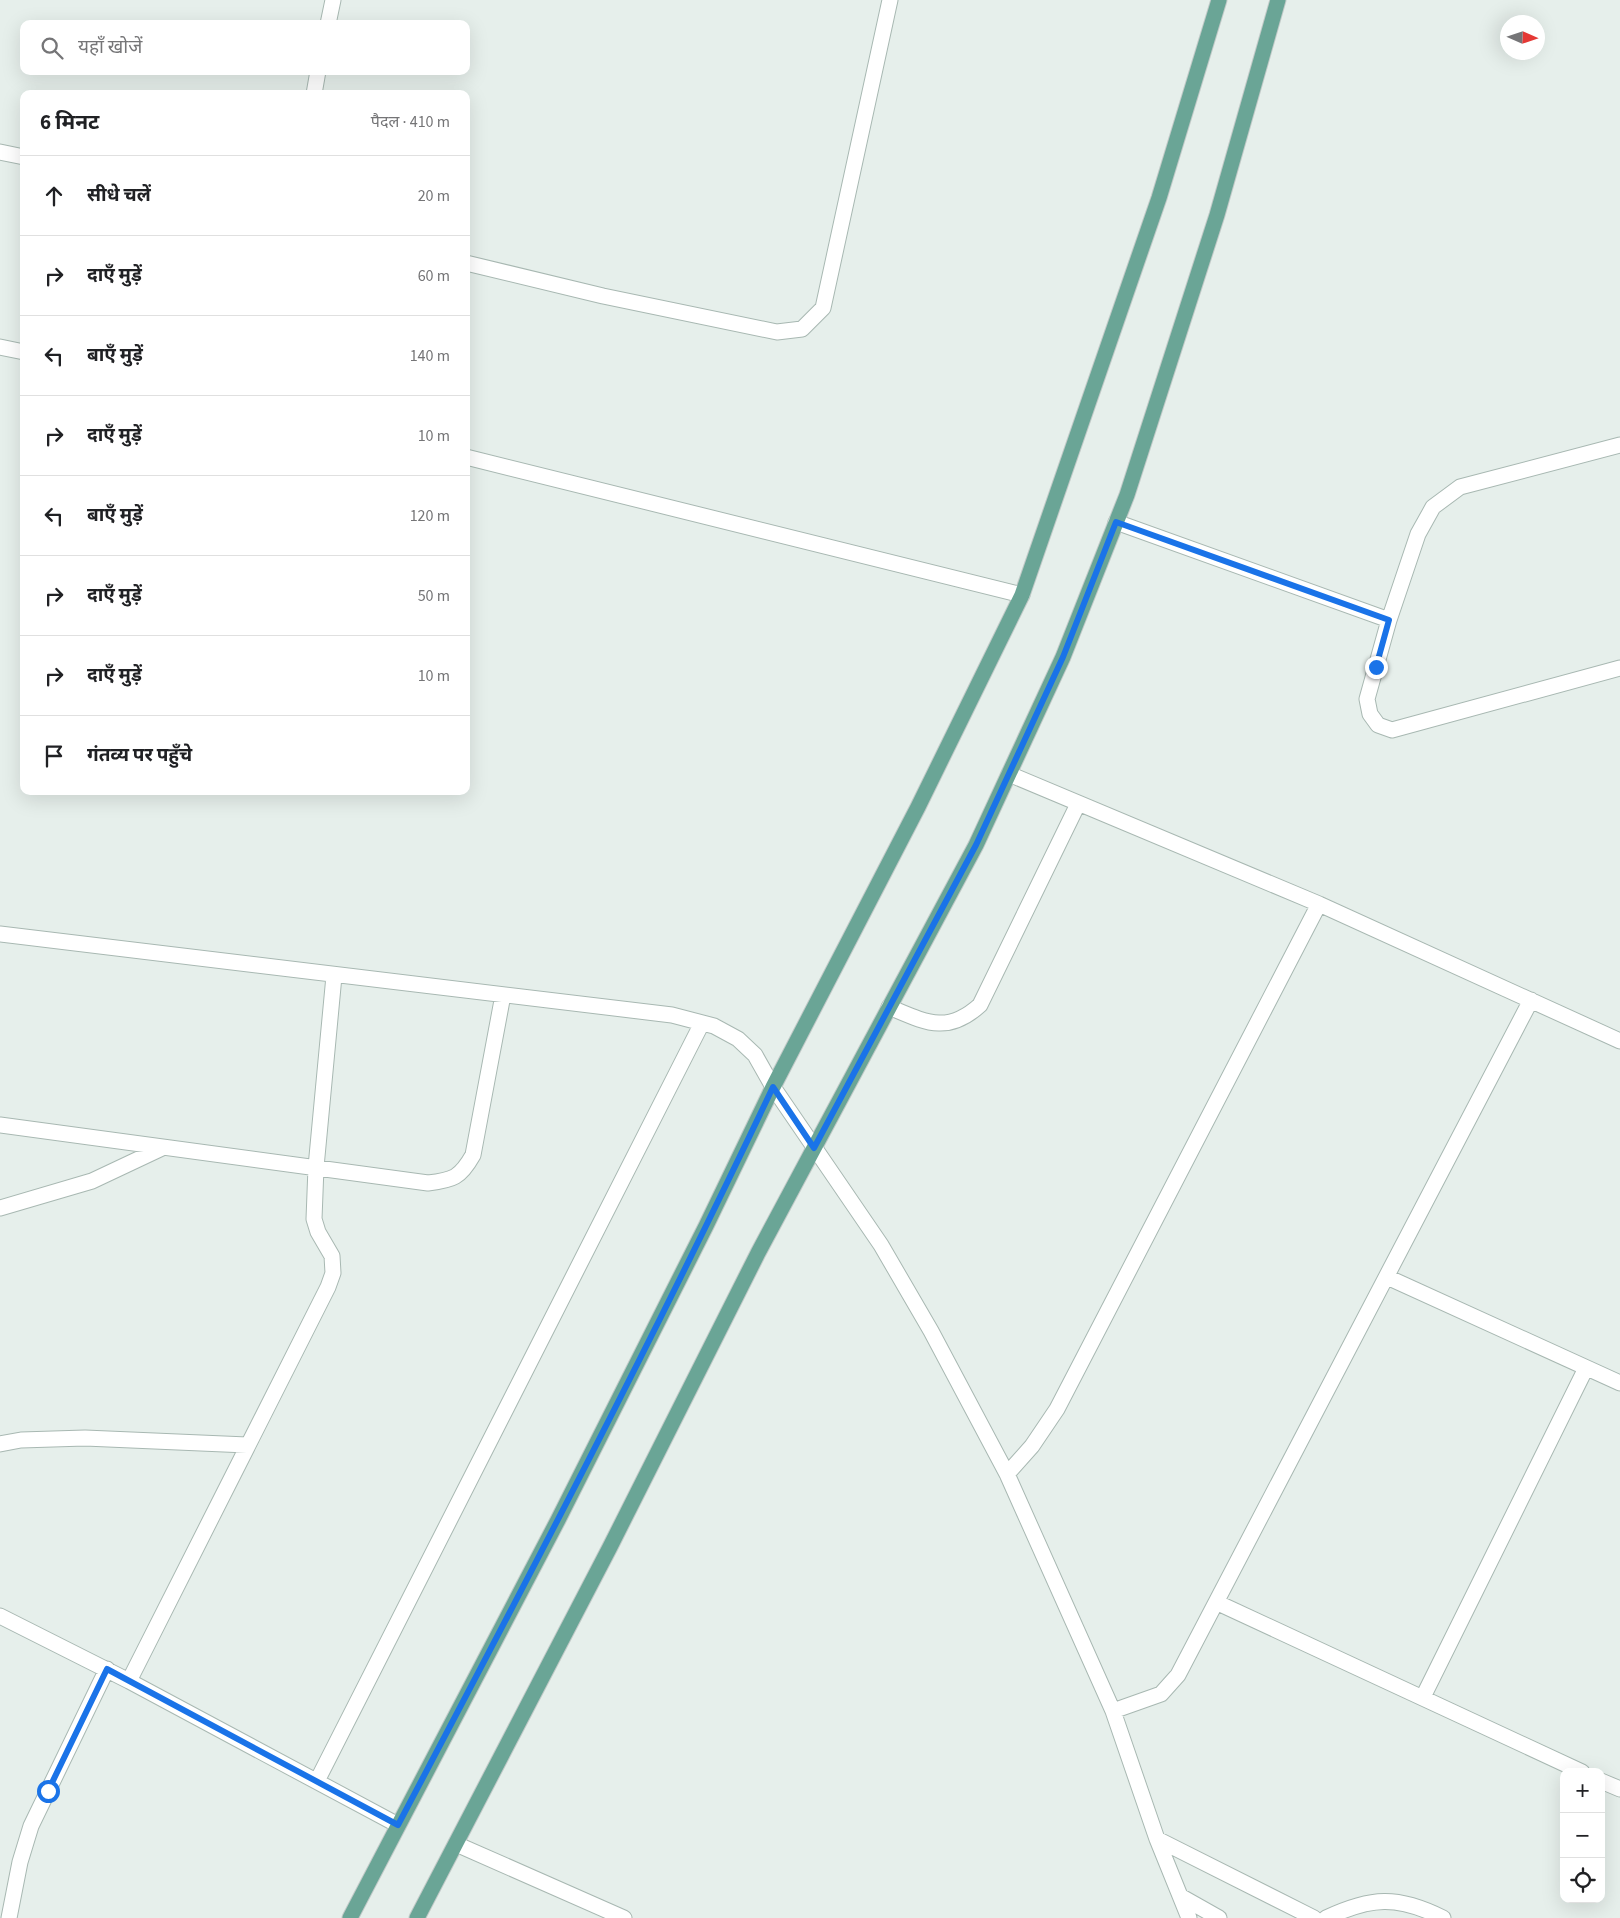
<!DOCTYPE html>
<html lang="hi">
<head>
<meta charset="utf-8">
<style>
  body { margin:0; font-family:"Source Sans 3","Noto Sans Devanagari",sans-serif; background:#f6f6f6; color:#202124 }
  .controls { position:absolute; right:15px; bottom:15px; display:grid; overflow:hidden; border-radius:10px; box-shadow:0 5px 20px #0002 }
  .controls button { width:45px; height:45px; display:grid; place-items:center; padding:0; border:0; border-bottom:1px solid #e0e0e0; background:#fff; color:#202124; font:25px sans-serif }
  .compass { position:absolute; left:1500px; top:15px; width:45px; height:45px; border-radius:50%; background:#fff; box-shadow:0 5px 20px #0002; rotate:93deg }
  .stop { position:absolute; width:15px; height:15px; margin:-11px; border:4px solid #1a73e8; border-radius:50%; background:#fff }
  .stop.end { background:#1a73e8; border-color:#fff; box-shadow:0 1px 5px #0008 }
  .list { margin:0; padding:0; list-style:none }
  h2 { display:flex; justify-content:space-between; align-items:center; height:65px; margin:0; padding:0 20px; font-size:21px }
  h2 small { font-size:16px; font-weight:400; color:#757577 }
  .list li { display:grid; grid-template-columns:32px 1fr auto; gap:15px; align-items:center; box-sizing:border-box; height:80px; padding:0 20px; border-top:1px solid #e0e0e0 }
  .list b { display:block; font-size:19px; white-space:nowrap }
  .list em { font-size:16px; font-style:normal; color:#757577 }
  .icon { flex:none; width:28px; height:28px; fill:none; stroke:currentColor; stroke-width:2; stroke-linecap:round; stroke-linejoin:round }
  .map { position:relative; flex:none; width:1620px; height:1918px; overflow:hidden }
  .search { position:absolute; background:#fff; box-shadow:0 5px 20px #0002; left:20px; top:20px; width:450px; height:55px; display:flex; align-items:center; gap:12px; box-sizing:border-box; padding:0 18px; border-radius:10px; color:#757577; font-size:19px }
  .panel { position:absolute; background:#fff; box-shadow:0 5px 20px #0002; left:20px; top:90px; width:450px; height:705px; border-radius:10px }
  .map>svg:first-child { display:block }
</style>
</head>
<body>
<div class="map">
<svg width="1620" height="1918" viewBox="0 0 1620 1918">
  <rect width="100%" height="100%" fill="#e6efeb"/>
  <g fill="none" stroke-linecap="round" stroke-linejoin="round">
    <g stroke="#a8b8b2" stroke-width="17">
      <path id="minor" d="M328,24L333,0
        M314,94L318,71
        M0,152L24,157
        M466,263L603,296L777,332L802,329L823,308L890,0
        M0,347L24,352
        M1620,445L1460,487L1433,507L1418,534L1389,620L1367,699L1370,714L1378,725L1392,730L1620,668
        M466,457L1022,595
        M1116,522L1389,620
        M1009,774L1319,904L1620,1041
        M0,934L672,1015L714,1026L738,1039L755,1055L773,1087L881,1245L931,1331L1007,1474L1113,1711L1157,1839L1189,1918
        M889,1007C925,1022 947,1035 980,1005L1078,804
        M0,1125L428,1183C453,1180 460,1178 473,1155L503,995
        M0,1208L92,1181L162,1148
        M1387,1277L1620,1383
        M0,1444L21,1440L85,1438L247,1445
        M1007,1474L1032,1446L1057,1409L1319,904
        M1218,1603L1582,1772
        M0,1616L129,1681L398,1825
        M129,1681L328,1287L333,1273L332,1256L318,1232L314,1219L316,1167L334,976
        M1423,1697L1586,1368
        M1113,1711L1161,1694L1178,1675L1531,1000
        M317,1781L702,1023
        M1601,1781L1620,1789
        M1157,1839L1314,1918
        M456,1844L624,1918
        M1180,1896L1219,1918
        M9,1918L20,1862L31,1826L107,1669
        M1326,1918C1371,1897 1397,1895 1443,1918"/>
    </g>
    <g stroke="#c2cac8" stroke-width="17">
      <path id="major" d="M350,1918L558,1520L706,1226L773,1087L918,807L1022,595L1159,198L1219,0
        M417,1918L610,1547L758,1253L976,845L1063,657L1127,495L1217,215L1278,0"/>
    </g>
    <use href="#minor" stroke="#fff" stroke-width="15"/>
    <use href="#major" stroke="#6aa596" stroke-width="15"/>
  </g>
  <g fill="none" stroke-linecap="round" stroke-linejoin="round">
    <path stroke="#1a73e8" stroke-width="6" d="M48,1791L107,1669L398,1825C527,1581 655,1336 773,1087L814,1148L976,845L1063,657L1116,522L1389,620L1376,667"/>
  </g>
</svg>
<div class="controls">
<button>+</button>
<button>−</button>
<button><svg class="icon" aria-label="locate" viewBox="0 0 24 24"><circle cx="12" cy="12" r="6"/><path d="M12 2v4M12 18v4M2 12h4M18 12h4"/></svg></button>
</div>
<svg class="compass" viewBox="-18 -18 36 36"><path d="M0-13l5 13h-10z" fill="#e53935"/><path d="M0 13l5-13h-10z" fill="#757577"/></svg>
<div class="stop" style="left:48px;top:1791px"></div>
<div class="stop end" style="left:1376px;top:667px"></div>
<div class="search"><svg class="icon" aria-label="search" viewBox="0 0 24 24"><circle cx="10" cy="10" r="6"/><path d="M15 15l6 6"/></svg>यहाँ खोजें</div>
<section class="panel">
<h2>6 मिनट<small>पैदल · 410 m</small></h2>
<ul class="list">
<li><svg class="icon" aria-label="ahead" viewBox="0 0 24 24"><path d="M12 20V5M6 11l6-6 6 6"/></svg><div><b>सीधे चलें</b></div><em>20 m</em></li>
<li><svg class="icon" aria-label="right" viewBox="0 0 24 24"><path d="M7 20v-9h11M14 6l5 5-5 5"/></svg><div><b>दाएँ मुड़ें</b></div><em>60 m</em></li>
<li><svg class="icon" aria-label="left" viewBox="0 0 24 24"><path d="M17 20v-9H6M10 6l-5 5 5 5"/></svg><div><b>बाएँ मुड़ें</b></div><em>140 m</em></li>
<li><svg class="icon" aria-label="right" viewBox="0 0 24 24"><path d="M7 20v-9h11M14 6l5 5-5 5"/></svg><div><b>दाएँ मुड़ें</b></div><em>10 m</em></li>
<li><svg class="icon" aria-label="left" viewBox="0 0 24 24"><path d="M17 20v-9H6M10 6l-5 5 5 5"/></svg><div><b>बाएँ मुड़ें</b></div><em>120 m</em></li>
<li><svg class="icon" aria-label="right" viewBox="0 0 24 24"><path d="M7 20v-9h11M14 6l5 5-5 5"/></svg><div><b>दाएँ मुड़ें</b></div><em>50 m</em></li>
<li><svg class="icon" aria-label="right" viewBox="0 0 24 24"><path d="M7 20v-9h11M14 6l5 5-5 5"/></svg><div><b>दाएँ मुड़ें</b></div><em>10 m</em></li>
<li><svg class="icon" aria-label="arrive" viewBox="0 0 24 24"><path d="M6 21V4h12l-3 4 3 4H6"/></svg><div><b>गंतव्य पर पहुँचे</b></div></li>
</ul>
</section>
</div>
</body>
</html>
